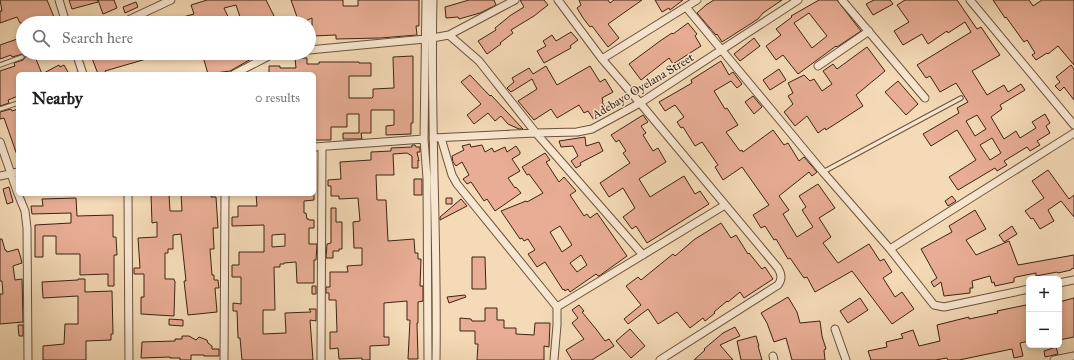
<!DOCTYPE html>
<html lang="en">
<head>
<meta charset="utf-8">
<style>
  body { margin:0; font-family:"IM FELL Great Primer",serif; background:#f2f2f2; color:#202124 }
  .controls { position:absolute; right:12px; bottom:12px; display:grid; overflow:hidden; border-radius:6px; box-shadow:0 2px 6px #0003 }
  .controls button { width:36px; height:36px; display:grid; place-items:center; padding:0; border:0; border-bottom:1px solid #e0e0e0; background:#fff; color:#202124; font:20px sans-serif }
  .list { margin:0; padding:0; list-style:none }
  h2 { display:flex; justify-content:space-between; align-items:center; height:52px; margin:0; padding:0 16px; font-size:17px }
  h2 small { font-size:13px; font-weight:400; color:#757577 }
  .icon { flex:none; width:22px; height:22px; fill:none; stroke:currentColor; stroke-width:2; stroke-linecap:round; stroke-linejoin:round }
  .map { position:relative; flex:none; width:1074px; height:360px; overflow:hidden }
  .search { position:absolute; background:#fff; box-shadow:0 2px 6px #0003; left:16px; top:16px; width:300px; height:44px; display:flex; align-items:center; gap:10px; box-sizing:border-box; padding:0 14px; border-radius:22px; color:#757577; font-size:15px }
  .panel { position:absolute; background:#fff; box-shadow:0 2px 6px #0003; left:16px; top:72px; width:300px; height:124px; border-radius:6px }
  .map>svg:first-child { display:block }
</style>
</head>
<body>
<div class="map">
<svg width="1074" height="360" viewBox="0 0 1074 360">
  <rect width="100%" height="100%" fill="#f4dab6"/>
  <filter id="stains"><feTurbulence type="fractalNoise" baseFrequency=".005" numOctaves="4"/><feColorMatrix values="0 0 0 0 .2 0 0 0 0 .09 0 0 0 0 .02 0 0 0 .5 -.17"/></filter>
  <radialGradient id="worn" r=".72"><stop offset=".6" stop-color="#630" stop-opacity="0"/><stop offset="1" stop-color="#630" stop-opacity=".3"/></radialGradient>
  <path fill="#e8ad94" stroke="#3d2414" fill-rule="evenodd" d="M0,0H47L54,17L41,23H20L17,17L0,23V11H2Z
    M69,0H98V2L72,9Z
    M98,0H114L117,8L103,14Z
    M207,0H266L274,16L260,23H242L236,5L224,8L231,23H169L168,21L194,14L191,5Z
    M291,0H343V6H358V0H419V26H416L417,35L380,38L336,39V35L312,36V18L301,23H296L293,18L297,17Z
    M469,0H494L496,5L480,13L459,19L458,17L446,18L445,7Z
    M520,0H544L548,5L534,16L511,30L513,33L500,43L501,44L487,54L478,41L496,30L495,28L511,15L524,7Z
    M579,0H608L610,3L614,0H642L608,24L619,38L608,47L592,26L590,27L583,18L577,8L581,5Z
    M655,0H683L670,10L669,8L662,12Z
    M714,0H782L763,13L758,19L722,42L717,34L716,35L697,13L706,5Z
    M819,0H837L861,31L837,47L836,46L798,74L783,55L776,60L766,46L781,35L776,29L792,17L791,16ZM809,13L827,36L812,48L794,23Z
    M874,0H890L893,4L873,15L866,4Z
    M905,0H957L977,29L981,27L1000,55L972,71L987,95L1004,85L1008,92L1021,84L1025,90L1000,105L1002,109L991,117L1004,139L1016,131L1020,138L1036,128L1032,122L1045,114L1050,123L1046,126L1050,133L1037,141L1040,145L1030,151L1027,147L1004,161L1007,165L997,171L995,168L958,190L949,177L976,160L957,130L931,146L923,134L959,113L957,108L968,102L956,83L940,92L930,76L926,78L917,65L971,32L965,22L948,33L947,31L928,44L922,34L903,45L894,31L909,22L897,5ZM977,115L986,129L975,136L966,121ZM992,138L1001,153L990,160L980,145Z
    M993,0H1029L1033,6L1042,0H1074V65L1058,46L1048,54L1047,53L1036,60L1032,55L1035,53L1027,40L1024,42L1006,17L1005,18Z
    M136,2L138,7L125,13L123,7Z
    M688,23L697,34L695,36L701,46L673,64L669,58L641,80L629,64L660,41L672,33L673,34Z
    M571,32L578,40L570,46L571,48L544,63L537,51L546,46L543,41L552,35L556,41Z
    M23,37V54L12,57L11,55L0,59V45Z
    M754,38L760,46L740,61L734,54Z
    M867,47L885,71L856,95L863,106L826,130L825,128L818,133L807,116L795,126L784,112L793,104L788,96L793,93L788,83L804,75L810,81L814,79L822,91L832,84L823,71L833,64L837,69Z
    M90,53H133L134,54L137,53H160V55L105,71L106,74H98Z
    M202,53H251L253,58L230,71L208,74Z
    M34,54L42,74L59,65L60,67L64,65L69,74H18V96L8,100L9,103L0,106V71L15,66L14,63L23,60L25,57Z
    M413,56V123H411V134L386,135V126L394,125V110H371V133H361L362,139H343V133H359V114H347V127H331V140H314V74H269V66H280V68H296L295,58H307V64H319V62H359V63H371V76H349V98H372L373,97V89L394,88L393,57Z
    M721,61L729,75L733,72L742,84L737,88L731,81L714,91L725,109L727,108L738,125L726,132L740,151L742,150L743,152L773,130L784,145L788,143L799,161L804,157L817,172L812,176L809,172L779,196L789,210L783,214L797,237L813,227L802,210L806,207L799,196L818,184L835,208L819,218L831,237L823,243L838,263L869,244L880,261L884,259L892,272L883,278L895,297L902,292L914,309L892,324L852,271L815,292L807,277L804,278L790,258L788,259L776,239L774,240L765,226L761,228L753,215L769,205L742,167L723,180L715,167L718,165L702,142L695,146L683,127L681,128L677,122L684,117L675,105L665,111L659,102L692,83L691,80Z
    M1071,65L1074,69V100L1064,87L1060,91L1055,86L1060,82L1056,77Z
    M546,66L557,85L590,66L600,82L605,79L613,92L602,98L603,101L602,102L608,112L594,120L588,111L584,113L579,105L557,118L551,109L534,120L518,101L537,89L532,79L511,92L507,88L514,82L512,78L529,68L533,74Z
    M779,69L786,80L770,90L763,80Z
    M470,75L490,96L491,95L523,129H519L508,124L501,116L495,121L488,113L474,124L467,115L481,104L461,82Z
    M898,81L918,104L906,115L885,92Z
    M753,96L762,107L754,114L745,102Z
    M11,109L12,111L18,109L17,155L4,118L0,119V112Z
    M643,115L648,122L641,126L646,133L643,135L653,151L658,148L666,162L639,179L650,197L684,176L695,194L700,191L709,204L647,243L636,226L632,229L623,217L635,208L623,188L609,197L600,183L630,163L623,153L626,151L619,140L616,142L611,135Z
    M585,137L586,146L599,142L603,151L580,163L581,165L576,168L571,161L578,156L573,146L561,147L559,141Z
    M470,144L471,147L482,145L485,152L492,148L494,152L505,147L507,152L516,146L520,152V154L512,159L520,171L508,178L515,188L516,187L521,193L495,211L487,199L484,201L471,182L467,184L463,179L469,175L462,162L456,166L453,162L452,156L464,150L462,146Z
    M412,145H415L416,147H420V152H417L419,161L418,160V168H412V156L407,153L393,154L394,175H376L377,200H386L388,241L414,239L415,253H418V259H421L420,286H423V301L418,302V323H417L418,359H408L410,320H407V301L384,303V337H389V345L370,346V360H362V358L339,359L338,348L330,349V332H337L336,300H329V293H326V287H330V272H348L347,266L362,265V248H354L353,222L360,221L358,198L339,199V196H331V186H328V180L341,179L340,162L371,160V152L391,151V148L412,147Z
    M545,153L550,160L546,162L559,182L564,177L576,191L570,195L584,216L587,214L590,218L597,213L627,256L599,276H598L596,274L570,292L568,289L565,291L564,289L563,290L545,262L537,267L528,254L535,250L528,239L524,241L522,238L520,239L501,211L526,201L527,202L543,193L529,174L527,175L522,167ZM560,226L572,245L562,252L550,232ZM581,255L587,265L577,272L570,263Z
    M1048,170L1069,199L1074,195V217L1061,201L1048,210L1054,221L1040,229L1033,218L1031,219L1025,211L1044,198L1032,181Z
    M414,179H422V195H414Z
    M9,187L13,202L7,204L3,189Z
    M151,194H169L170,211H182L181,194H211V197H216L218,228H213L214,249H210L212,275H214V280H218L219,288H215L217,312L188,315L184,281H186L181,234L173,235V249H168V253H165V279H174V280L175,281L174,316L141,314V297H144V274H134V268H140L138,238L157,237V222L152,223Z
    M256,194H314V200L304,201V213H306L307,219H309V220H314V228H309V244H317L316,260H314V283H297L296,262L284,263V264H280V267H274L275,310H263V334L286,333L285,313L311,312L309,309H316V321L310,320L313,360H242L240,338H238L237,311H233V303L241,304V277H232V265H239V252H264V225L232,226V217H238V206H257ZM285,234V246L272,247V235Z
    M952,196L956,201L948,206L945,201Z
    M76,198L77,216L113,215V237H116L117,255H114V286H108V274L80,275V254H56V236H43V257H35V225L71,223V213L32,214L31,206H43L42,199Z
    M446,198H452V204H446Z
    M461,199L467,206L440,220V217Z
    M331,208H336V222H342V249H339V251H333V258H326L327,244L331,243Z
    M975,210L986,229L966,240L976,255L1009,241L1018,265L1074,255V268L1071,269V270L1058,273L1057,272L1036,276V273L1016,277L1014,278V282L995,286L994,282L992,283L990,276L972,281L973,288H970V293L944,296L941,282L934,287L931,282L937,278L921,249L952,232L949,226Z
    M721,223L731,238L736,235L748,254L749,253L762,269L765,267L773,279L744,298L740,292L728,302L727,301L714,312L715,313L705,321L703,318L690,328L677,312L658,324L648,309L628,324L624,319L641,305L626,286L638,277L641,280L673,254L675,256L695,239Z
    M1012,226L1017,234L1004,242L999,235Z
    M0,239H2L5,250H6L7,252L18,249L20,255L22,263L13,266L15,280L22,279L23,322L0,324V294H3L2,281H0Z
    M472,257H485L486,289H472Z
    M78,279H85V292L112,291L113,334H111V340L86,341V360H43V346L64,344L65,324H78V296L43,298L42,282L78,280Z
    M312,286H316V294H312Z
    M465,295L466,297L449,303L447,297Z
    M788,297L797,312L800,323L820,321L822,336L826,349L824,350L825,360H792L786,338L774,342L767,323L761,313Z
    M860,298L868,310L848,323L840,311Z
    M1074,298V337L1059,340V302Z
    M579,305L584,311L582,312L596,329L605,341L609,339L614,346L592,360H572L566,350L584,339L572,323L578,318L572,310Z
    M1026,305L1028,313H1029V341L1020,343L1023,356L1014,358L1012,349L959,360H948L947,358L935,360H871L868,351L887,347L886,342L903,338L901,334L913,330L919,346L940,341L937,325L969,317V319L998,313L997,311Z
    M485,308H497V320H504V328H516V334L534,335L535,323H550L549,347L544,346V360H477L478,344H475V331H460V318L471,319L472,321H485Z
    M169,319L183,320V326L169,325Z
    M18,325H23V336H19Z
    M735,327L740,336L720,345L733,360H694L705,350L704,349L723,333Z
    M630,329L645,346L631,358L616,341Z
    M182,336H189L196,340L199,337L207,340L208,343L212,346V349H219V356H204V355H191V360H180V358H170V357L141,358L142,342L175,341V339H182Z
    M756,336L759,346H758L762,360H741L737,341Z
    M1056,347L1058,354L1045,357L1044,351Z"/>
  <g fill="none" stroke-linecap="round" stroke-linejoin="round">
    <g stroke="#6b523c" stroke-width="5.5">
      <path id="service" d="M0,65L22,57
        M0,109L18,103
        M823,172L961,98"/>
    </g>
    <g stroke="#6b523c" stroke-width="9">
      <path id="minor" d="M59,0L66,23
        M426,0L424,139L427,178L428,360
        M433,0C430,120 438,240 436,360
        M558,0L602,59L640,103L778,268C782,275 782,279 778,285L660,360
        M842,0L925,98
        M970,0L1074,125
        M686,7L823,172L890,249L934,305L944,307L1029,289
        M122,23L171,0
        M449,35L479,61L536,133L643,255
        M432,38L449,35L515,0
        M309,50L425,39
        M76,53L83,74
        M602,59L697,0
        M818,66L869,31
        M234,74L269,56L279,53
        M433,138L536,133L577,132L592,129L640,103L798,0
        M441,138L452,175L457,184L557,307V325L554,360
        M0,142L18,194
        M314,147L424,139
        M0,176L18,172
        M18,194L25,211L27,228L28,360
        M128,194L129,360
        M890,249L1074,133
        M1059,283L1074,280
        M557,307L725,205
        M835,329L846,360
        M773,356L774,360
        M224,360L225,194
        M321,360L322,147
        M1054,360L1074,356"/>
    </g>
    <use href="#service" stroke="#f8e7d0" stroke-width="3.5"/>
    <use href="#minor" stroke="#f8e7d0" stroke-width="7"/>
  </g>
  <g text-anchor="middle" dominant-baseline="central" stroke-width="3" stroke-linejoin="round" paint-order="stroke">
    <g font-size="12" fill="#3d2414" stroke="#f8e7d0">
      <text transform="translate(643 86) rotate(-31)">Adebayo Oyelana Street</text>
    </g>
  </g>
  <rect width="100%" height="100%" filter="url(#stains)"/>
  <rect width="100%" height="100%" fill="url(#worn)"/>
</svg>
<div class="controls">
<button>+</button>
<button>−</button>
</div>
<div class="search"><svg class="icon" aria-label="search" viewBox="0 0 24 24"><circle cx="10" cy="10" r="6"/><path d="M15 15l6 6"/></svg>Search here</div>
<section class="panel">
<h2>Nearby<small>0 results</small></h2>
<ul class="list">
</ul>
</section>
</div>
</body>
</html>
